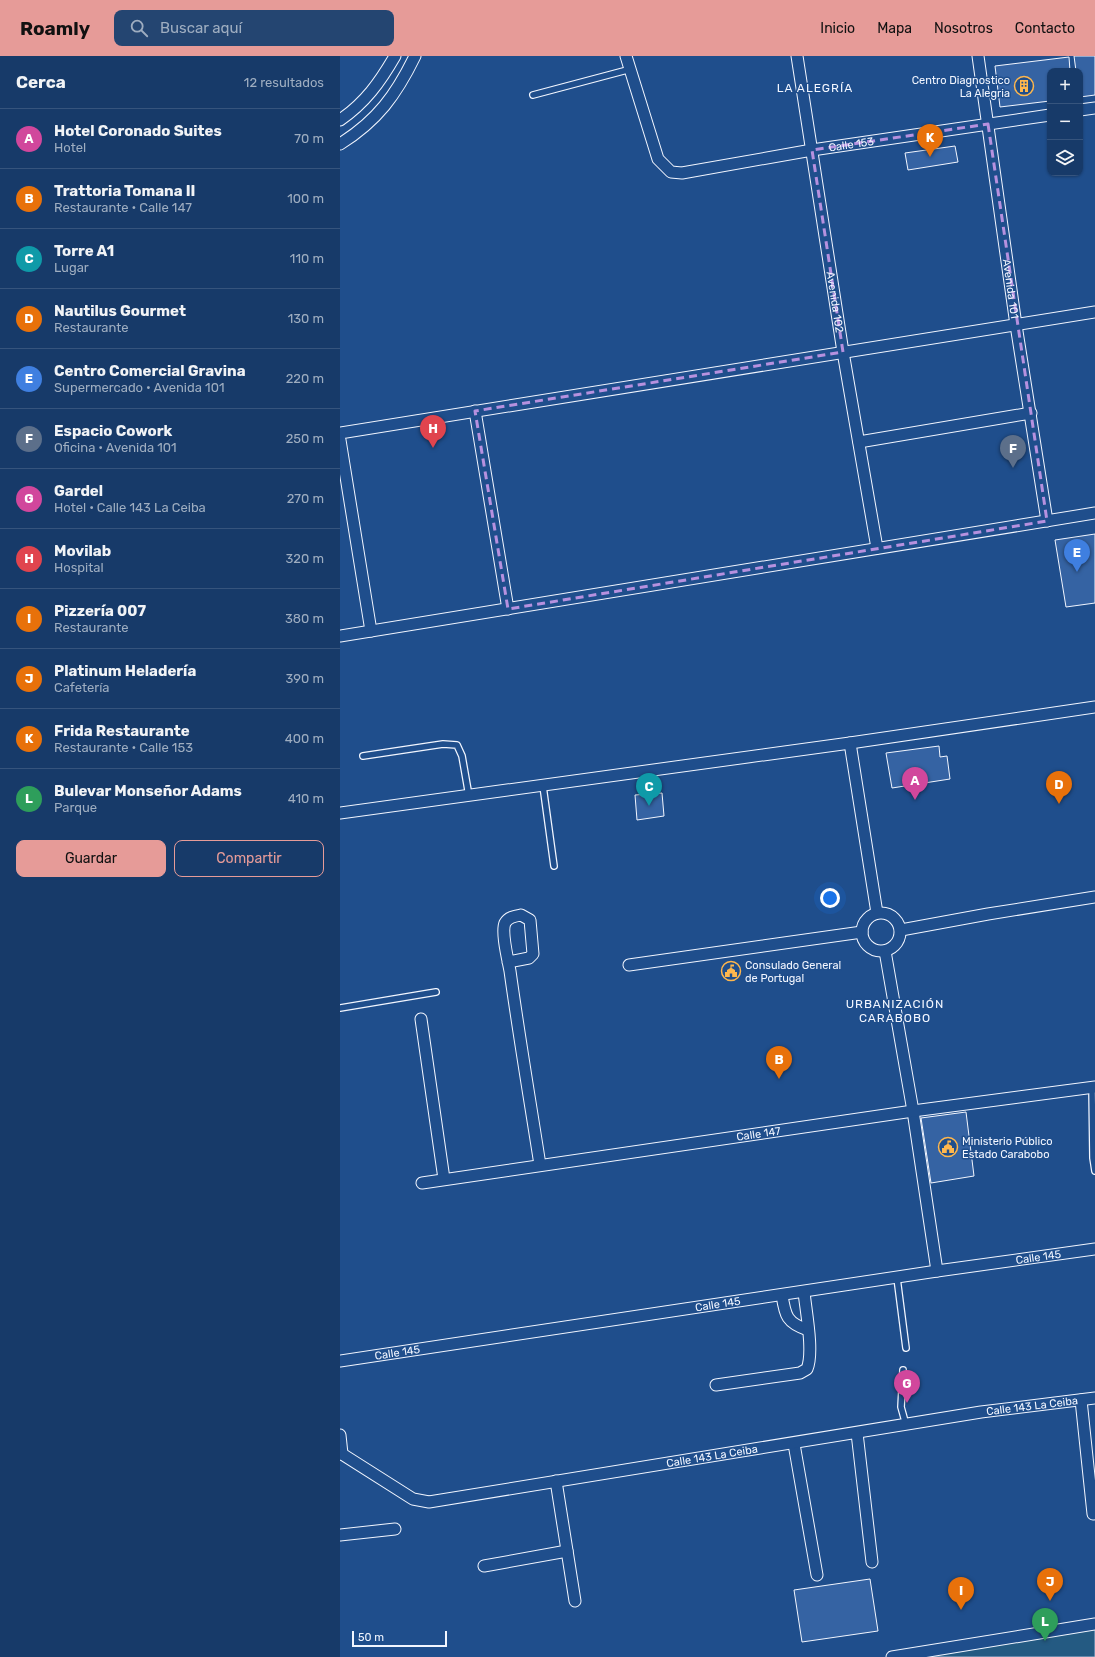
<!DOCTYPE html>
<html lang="es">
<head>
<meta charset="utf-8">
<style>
  body { margin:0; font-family:Rubik,sans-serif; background:#244571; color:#f1f3f6 }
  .controls { position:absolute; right:12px; top:12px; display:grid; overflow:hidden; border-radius:8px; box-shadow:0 1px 3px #0004 }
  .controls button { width:36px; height:36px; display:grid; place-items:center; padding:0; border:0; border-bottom:1px solid #36547d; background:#173a69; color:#f1f3f6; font:20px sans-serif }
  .scale { position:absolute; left:12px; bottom:10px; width:95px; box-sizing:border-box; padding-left:4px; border:2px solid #f2f6ff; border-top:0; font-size:11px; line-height:14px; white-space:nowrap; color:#f2f6ff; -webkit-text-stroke:3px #1f4e8c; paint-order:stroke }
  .you { position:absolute; left:490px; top:842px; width:14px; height:14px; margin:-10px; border:3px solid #fff; border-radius:50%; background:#1a73e8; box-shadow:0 0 0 6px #1a73e833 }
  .badge { display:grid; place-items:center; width:26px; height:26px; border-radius:50%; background:#e69b98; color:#fff; font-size:13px; font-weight:700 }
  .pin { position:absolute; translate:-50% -33px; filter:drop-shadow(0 1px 2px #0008) }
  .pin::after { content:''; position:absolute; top:21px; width:14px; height:12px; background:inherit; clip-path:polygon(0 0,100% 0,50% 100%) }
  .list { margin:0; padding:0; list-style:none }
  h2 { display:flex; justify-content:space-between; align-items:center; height:52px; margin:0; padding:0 16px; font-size:17px }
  h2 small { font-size:13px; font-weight:400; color:#9eadc0 }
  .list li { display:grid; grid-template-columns:26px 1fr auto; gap:12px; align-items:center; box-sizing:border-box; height:60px; padding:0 16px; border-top:1px solid #36547d }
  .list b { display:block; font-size:15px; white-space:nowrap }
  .list p { margin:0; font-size:13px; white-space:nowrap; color:#9eadc0 }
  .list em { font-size:13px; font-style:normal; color:#9eadc0 }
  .actions { display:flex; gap:8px; padding:12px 16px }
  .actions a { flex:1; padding:9px 0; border:1px solid #e69b98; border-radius:8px; text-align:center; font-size:14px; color:#e69b98 }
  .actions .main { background:#e69b98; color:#111 }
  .icon { flex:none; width:22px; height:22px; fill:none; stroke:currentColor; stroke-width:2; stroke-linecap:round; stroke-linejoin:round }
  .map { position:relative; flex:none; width:755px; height:1601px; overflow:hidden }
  header { display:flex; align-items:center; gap:24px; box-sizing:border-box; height:56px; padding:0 20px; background:#e69b98; color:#111 }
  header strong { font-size:19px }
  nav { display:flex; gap:22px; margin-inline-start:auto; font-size:14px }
  .search { width:280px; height:36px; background:#244571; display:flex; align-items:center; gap:10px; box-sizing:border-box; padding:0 14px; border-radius:8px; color:#9eadc0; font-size:15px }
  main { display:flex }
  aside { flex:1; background:#173a69 }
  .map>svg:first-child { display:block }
</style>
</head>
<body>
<header>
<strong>Roamly</strong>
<div class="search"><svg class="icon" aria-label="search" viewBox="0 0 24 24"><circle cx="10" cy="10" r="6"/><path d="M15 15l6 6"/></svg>Buscar aquí</div>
<nav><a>Inicio</a><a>Mapa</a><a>Nosotros</a><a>Contacto</a></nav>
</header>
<main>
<aside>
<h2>Cerca<small>12 resultados</small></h2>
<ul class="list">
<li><span class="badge" style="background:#d1479c">A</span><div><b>Hotel Coronado Suites</b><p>Hotel</p></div><em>70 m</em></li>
<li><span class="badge" style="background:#e8710a">B</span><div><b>Trattoria Tomana II</b><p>Restaurante · Calle 147</p></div><em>100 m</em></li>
<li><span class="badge" style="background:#0f9aa8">C</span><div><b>Torre A1</b><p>Lugar</p></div><em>110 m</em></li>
<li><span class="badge" style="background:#e8710a">D</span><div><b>Nautilus Gourmet</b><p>Restaurante</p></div><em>130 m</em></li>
<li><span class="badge" style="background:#3f7fe0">E</span><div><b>Centro Comercial Gravina</b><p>Supermercado · Avenida 101</p></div><em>220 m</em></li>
<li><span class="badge" style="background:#5c6f8a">F</span><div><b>Espacio Cowork</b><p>Oficina · Avenida 101</p></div><em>250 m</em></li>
<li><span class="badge" style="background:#d1479c">G</span><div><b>Gardel</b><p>Hotel · Calle 143 La Ceiba</p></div><em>270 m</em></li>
<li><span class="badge" style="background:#e0444e">H</span><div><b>Movilab</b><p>Hospital</p></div><em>320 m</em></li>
<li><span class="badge" style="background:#e8710a">I</span><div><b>Pizzería 007</b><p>Restaurante</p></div><em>380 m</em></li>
<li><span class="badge" style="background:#e8710a">J</span><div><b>Platinum Heladería</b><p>Cafetería</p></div><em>390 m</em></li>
<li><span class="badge" style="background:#e8710a">K</span><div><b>Frida Restaurante</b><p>Restaurante · Calle 153</p></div><em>400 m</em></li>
<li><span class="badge" style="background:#2e9e5b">L</span><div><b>Bulevar Monseñor Adams</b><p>Parque</p></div><em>410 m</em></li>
</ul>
<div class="actions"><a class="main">Guardar</a><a>Compartir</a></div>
</aside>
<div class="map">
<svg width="755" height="1601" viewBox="0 0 755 1601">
  <rect width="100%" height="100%" fill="#1f4e8c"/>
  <path fill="#245a82" stroke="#a8bbd7" d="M755,1569V1601H555Z"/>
  <path fill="#3563a3" stroke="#f2f6ff" d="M734,0H755V39L740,41V15H736Z
    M729,1L730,15H710V45L660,51L655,10Z
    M615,90L618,106L568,114L565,97Z
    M755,478V547L726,551L715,484Z
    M599,690L600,701L607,700L610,723L552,732L546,697Z
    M322,737L324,760L297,764L295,739Z
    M626,1056L634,1120L591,1127L581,1062Z
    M530,1523L538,1575L462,1586L454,1534Z"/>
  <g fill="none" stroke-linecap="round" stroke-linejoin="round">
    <g stroke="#f2f6ff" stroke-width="8">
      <path id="lane" d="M193,39L291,13
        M23,700L103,688L117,689L122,700L129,740
        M203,730L214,810
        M0,952L96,936
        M752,1031L753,1102L755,1115
        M557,1222L566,1292
        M563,1314L561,1351L566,1369"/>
    </g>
    <g stroke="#f2f6ff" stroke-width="13">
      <g id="street">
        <path id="s1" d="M286,0L318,103L331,116L342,117L472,94L710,59"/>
        <path id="s2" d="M457,0L503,296L537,492"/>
        <path id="s3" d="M638,0L676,269L707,465"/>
        <path d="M740,54L755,52"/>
        <path d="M0,64C25,47 40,26 55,0"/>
        <path d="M0,88C37,65 56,39 75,0"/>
        <path d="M135,355L168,553"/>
        <path d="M0,377L755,256"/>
        <path d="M0,384L31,575"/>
        <path d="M519,386L691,357"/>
        <path d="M0,580L755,457"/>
        <path d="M510,687L755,651"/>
        <path d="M0,757L510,687L537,857"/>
        <circle cx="541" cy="876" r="19"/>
        <path d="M561,874L648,858L755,841"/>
        <path d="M545,895L573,1055L597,1215"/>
        <path d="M168,906L189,902L193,898L190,864L181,859C175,860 168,861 165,867C161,876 168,904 170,915C179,980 190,1045 200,1109"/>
        <path d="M289,909L522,876"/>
        <path d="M81,963L104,1123"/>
        <path id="s4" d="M82,1127L573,1055L755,1031"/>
        <path d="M442,1239C445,1260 447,1267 468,1274"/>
        <path id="s5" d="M0,1305L597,1215L755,1193"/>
        <path d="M376,1329L460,1317L467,1313C474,1296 466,1256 464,1236"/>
        <path d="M741,1344L753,1458"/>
        <path d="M517,1377L532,1506"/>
        <path d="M0,1379L2,1398"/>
        <path d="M454,1388L477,1519"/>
        <path id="s6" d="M2,1398L73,1443L89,1446L641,1356L755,1342"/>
        <path d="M216,1425L235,1545"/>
        <path d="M0,1479L55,1473"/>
        <path d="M144,1510L227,1495"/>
        <path d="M552,1601L755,1568"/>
      </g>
    </g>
    <use href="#lane" stroke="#1f4e8c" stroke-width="5.5"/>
    <use href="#street" stroke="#1f4e8c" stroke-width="11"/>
  </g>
  <path fill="none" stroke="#b691df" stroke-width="3" stroke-dasharray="8 5" stroke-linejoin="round" d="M648,68L707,465L168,553L135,355L503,296L472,94Z"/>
  <defs>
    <g id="building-ring" transform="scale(1)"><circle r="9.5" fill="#1f4e8c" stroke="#ffb74d" stroke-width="1.5"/><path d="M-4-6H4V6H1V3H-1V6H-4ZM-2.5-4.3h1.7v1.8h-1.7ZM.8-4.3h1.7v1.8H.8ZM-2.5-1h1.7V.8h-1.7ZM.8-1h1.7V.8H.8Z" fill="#ffb74d"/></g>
    <g id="civic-ring" transform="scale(1)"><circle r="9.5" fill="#1f4e8c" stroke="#ffb74d" stroke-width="1.5"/><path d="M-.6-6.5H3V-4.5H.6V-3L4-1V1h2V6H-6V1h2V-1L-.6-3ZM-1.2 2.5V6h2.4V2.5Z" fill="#ffb74d"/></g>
  </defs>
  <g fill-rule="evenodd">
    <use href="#building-ring" x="684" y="30"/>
    <use href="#civic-ring" x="391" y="915"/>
    <use href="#civic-ring" x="608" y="1091"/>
  </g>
  <g text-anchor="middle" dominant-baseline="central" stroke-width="3" stroke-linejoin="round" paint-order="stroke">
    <g font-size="11" fill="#f2f6ff" stroke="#1f4e8c" text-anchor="start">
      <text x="670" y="24" text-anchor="end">Centro Diagnostico<tspan x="670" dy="13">La Alegria</tspan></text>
      <text x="405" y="909">Consulado General<tspan x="405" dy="13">de Portugal</tspan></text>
      <text x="622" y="1085">Ministerio Público<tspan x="622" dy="13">Estado Carabobo</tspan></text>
    </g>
    <g font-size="11" fill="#f2f6ff" stroke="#1f4e8c">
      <text stroke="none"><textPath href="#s1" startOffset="309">Calle 153</textPath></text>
      <text stroke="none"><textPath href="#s3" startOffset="235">Avenida 101</textPath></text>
      <text stroke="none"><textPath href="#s2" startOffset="249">Avenida 102</textPath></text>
      <text stroke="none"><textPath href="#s4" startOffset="340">Calle 147</textPath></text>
      <text stroke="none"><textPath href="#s5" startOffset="706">Calle 145</textPath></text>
      <text stroke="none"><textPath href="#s5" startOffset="382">Calle 145</textPath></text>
      <text stroke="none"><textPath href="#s5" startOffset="58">Calle 145</textPath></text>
      <text stroke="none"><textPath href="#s6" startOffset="711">Calle 143 La Ceiba</textPath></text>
      <text stroke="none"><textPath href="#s6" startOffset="387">Calle 143 La Ceiba</textPath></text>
    </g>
    <g font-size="12" letter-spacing="1" fill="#f2f6ff" stroke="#1f4e8c">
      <text x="475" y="32">LA ALEGRÍA</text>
      <text x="555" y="948">URBANIZACIÓN<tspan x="555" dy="14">CARABOBO</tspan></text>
    </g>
  </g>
</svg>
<div class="controls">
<button>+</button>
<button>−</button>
<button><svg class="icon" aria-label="layers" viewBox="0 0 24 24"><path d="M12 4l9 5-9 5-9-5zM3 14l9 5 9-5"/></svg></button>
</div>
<div class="scale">50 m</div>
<div class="you"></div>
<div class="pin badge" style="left:575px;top:744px;background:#d1479c">A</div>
<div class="pin badge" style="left:439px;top:1023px;background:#e8710a">B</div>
<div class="pin badge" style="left:309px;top:750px;background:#0f9aa8">C</div>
<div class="pin badge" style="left:719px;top:748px;background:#e8710a">D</div>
<div class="pin badge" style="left:737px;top:516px;background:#3f7fe0">E</div>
<div class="pin badge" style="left:673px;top:412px;background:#5c6f8a">F</div>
<div class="pin badge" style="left:567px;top:1347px;background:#d1479c">G</div>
<div class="pin badge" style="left:93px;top:392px;background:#e0444e">H</div>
<div class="pin badge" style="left:621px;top:1554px;background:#e8710a">I</div>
<div class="pin badge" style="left:710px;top:1545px;background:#e8710a">J</div>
<div class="pin badge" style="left:590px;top:101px;background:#e8710a">K</div>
<div class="pin badge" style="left:705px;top:1585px;background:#2e9e5b">L</div>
</div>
</main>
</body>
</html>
